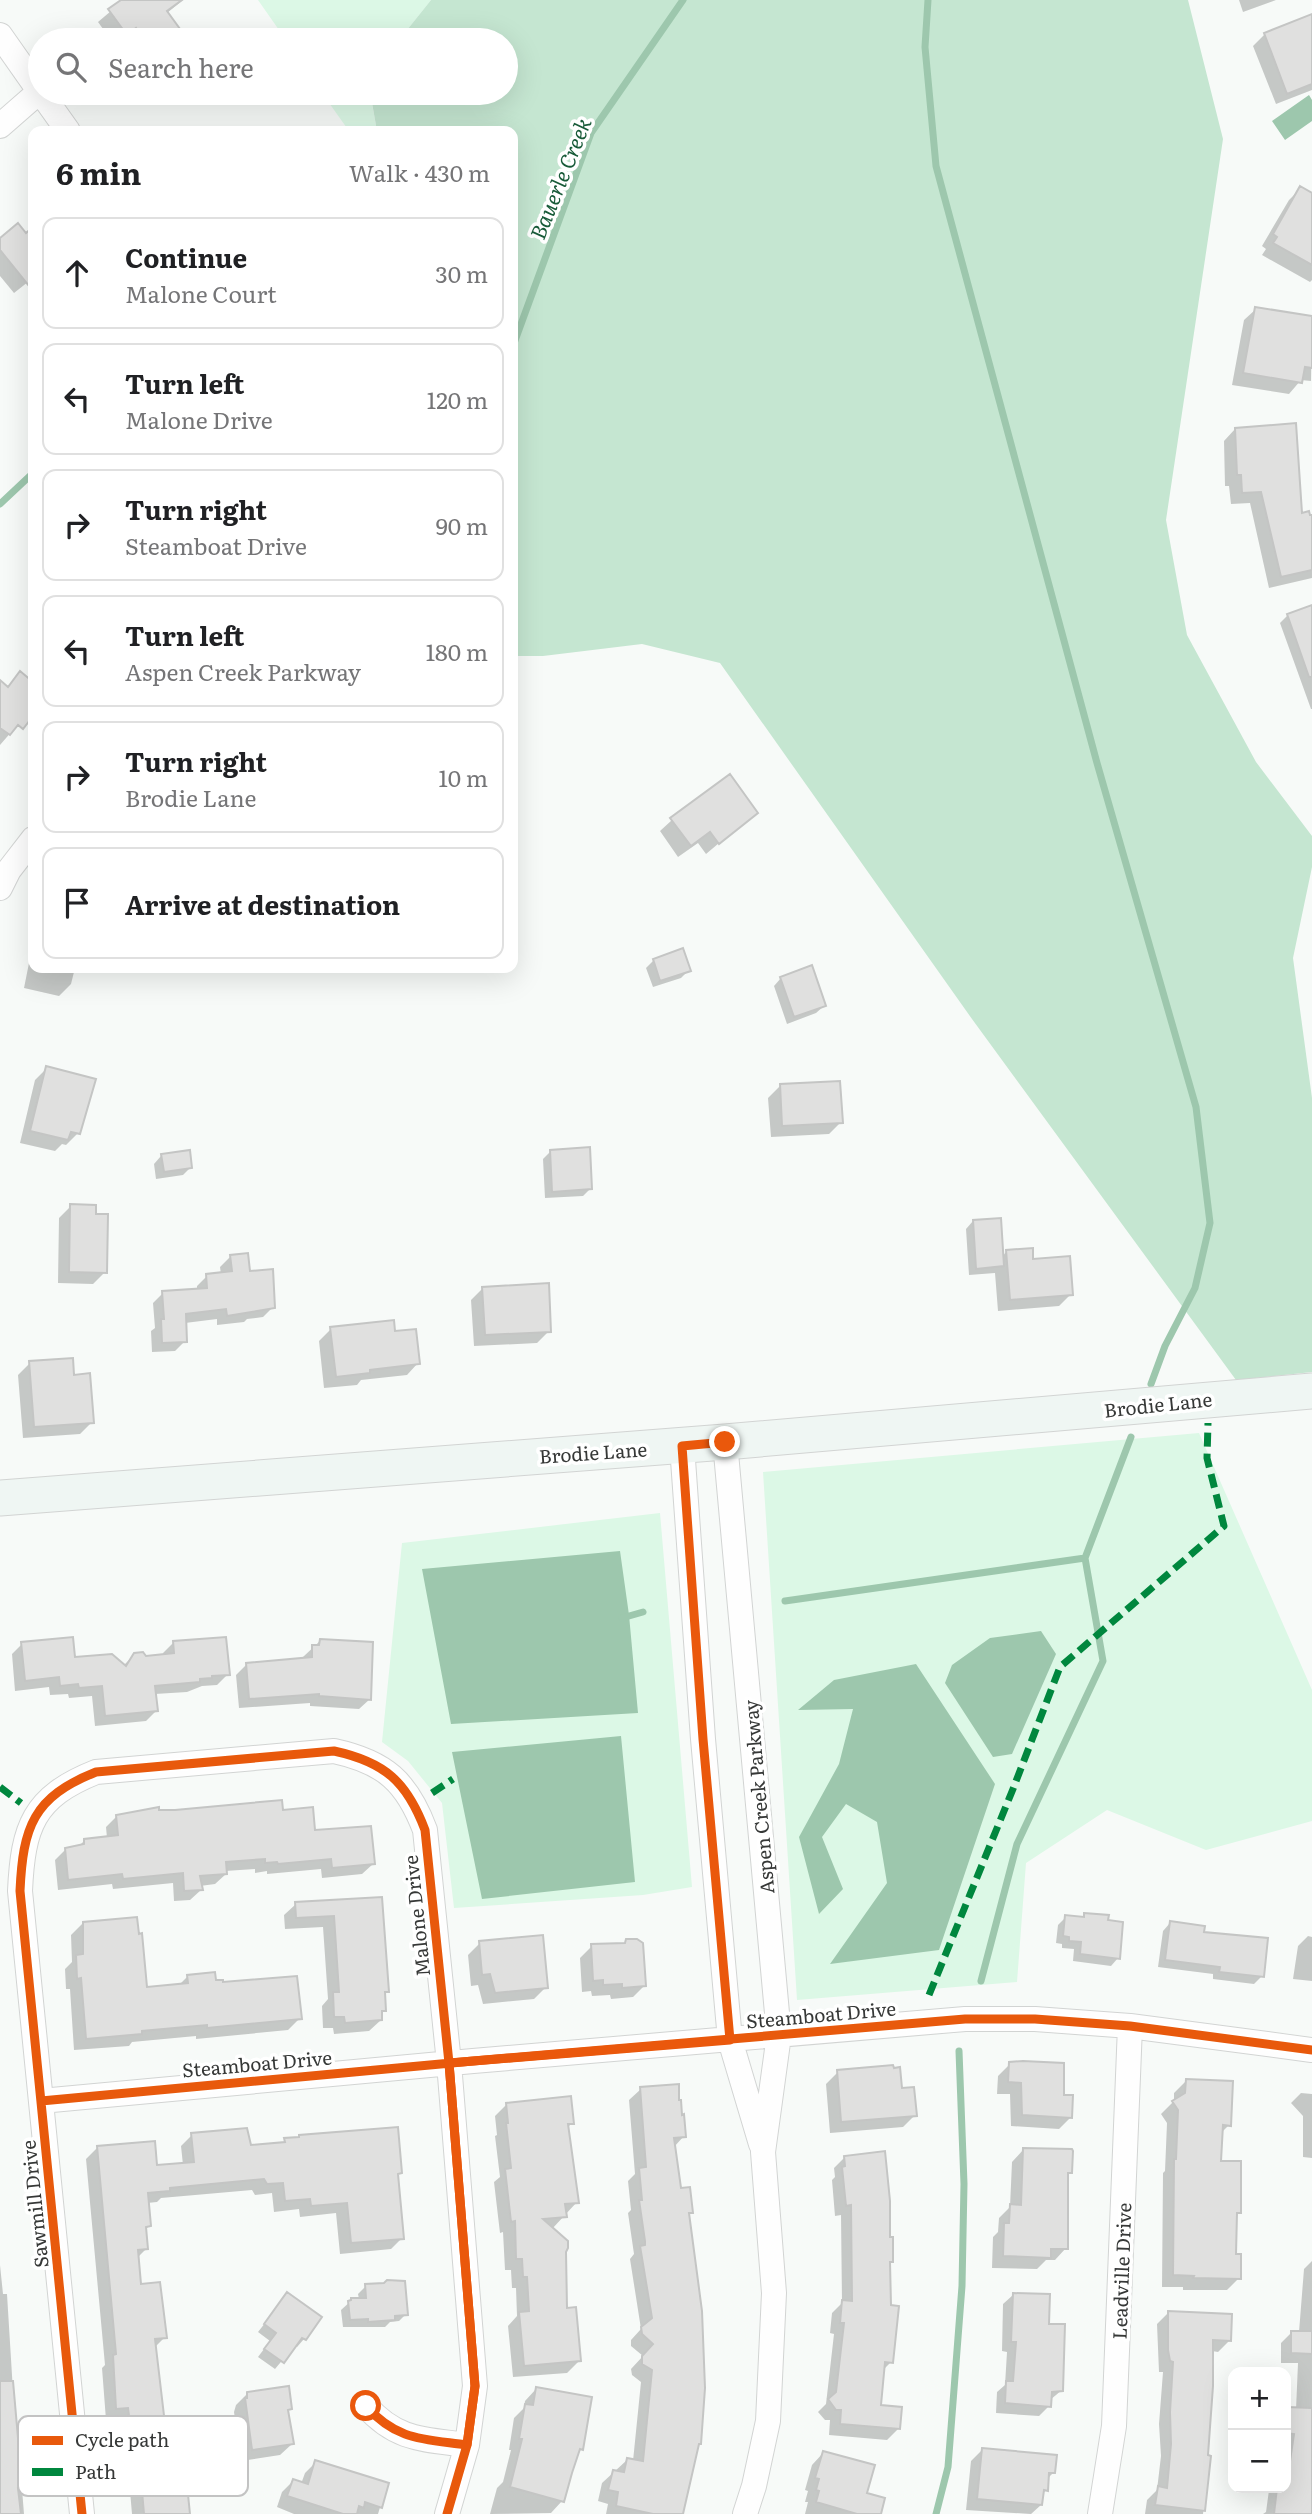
<!DOCTYPE html>
<html lang="en">
<head>
<meta charset="utf-8">
<style>
  body { margin:0; font-family:Literata,serif; background:#f2f2f2; color:#202124 }
  .controls { position:absolute; right:21px; bottom:21px; display:grid; overflow:hidden; border-radius:14px; box-shadow:0 7px 28px #0002 }
  .controls button { width:63px; height:63px; display:grid; place-items:center; padding:0; border:0; border-bottom:2px solid #e0e0e0; background:#fff; color:#202124; font:35px sans-serif }
  .stop { position:absolute; width:21px; height:21px; margin:-16px; border:5px solid #ea580c; border-radius:50%; background:#fff }
  .stop.end { background:#ea580c; border-color:#fff; box-shadow:0 2px 7px #0008 }
  .list { margin:0; padding:0; list-style:none }
  h2 { display:flex; justify-content:space-between; align-items:center; height:91px; margin:0; padding:0 28px; font-size:30px }
  h2 small { font-size:23px; font-weight:400; color:#757577 }
  .list li { display:grid; grid-template-columns:46px 1fr auto; gap:21px; align-items:center; box-sizing:border-box; height:112px; margin:0 14px 14px; padding:0 14px; border:2px solid #e0e0e0; border-radius:14px }
  .list b { display:block; font-size:26px; white-space:nowrap }
  .list p { margin:0; font-size:23px; white-space:nowrap; color:#757577 }
  .list em { font-size:23px; font-style:normal; color:#757577 }
  .icon { flex:none; width:38px; height:38px; fill:none; stroke:currentColor; stroke-width:2; stroke-linecap:round; stroke-linejoin:round }
  .map { position:relative; flex:none; width:1312px; height:2514px; overflow:hidden }
  .search { position:absolute; background:#fff; box-shadow:0 7px 28px #0002; left:28px; top:28px; width:490px; height:77px; display:flex; align-items:center; gap:18px; box-sizing:border-box; padding:0 24px; border-radius:38px; color:#757577; font-size:26px }
  .panel { position:absolute; background:#fff; box-shadow:0 7px 28px #0002; left:28px; top:126px; width:490px; height:847px; border-radius:14px }
  .map>svg:first-child { display:block }
</style>
</head>
<body>
<div class="map">
<svg width="1312" height="2514" viewBox="0 0 1312 2514">
  <rect width="100%" height="100%" fill="#f7faf8"/>
  <path fill="#dcf8e6" d="M258,0H431L399,40H286Z
    M322,93H373L371,98L377,131H349Z
    M1199,1433L1312,1690V1821L1206,1850L1107,1810L1026,1863L1017,1982L797,2000L763,1472Z
    M660,1513L692,1887L643,1895L454,1908L442,1803L408,1761L382,1742L402,1543Z"/>
  <path fill="#c5e6d1" d="M431,0H1188L1223,139L1166,520L1187,635L1256,762L1312,836V867L1293,958L1312,1098V1372L1236,1380L972,1019L720,663L642,644L543,656H513V131H377L371,97L373,93H506V40H399Z"/>
  <path fill="#9dc7ad" d="M1309,95L1312,100V121L1285,140L1272,121Z
    M620,1551L629,1615L638,1713L451,1724L422,1569Z
    M1041,1631L1056,1654L1012,1754L993,1757L945,1683L952,1665L990,1638Z
    M916,1664L995,1784L939,1950L830,1964L887,1883L877,1822L846,1804L822,1837L843,1889L819,1914L799,1837L839,1764L853,1709L798,1710L834,1680Z
    M621,1736L635,1882L482,1899L452,1752Z"/>
  <path fill="#0003" d="M124,0H183L167,13L186,40H111L98,22Z
    M1239,0H1276L1243,12Z
    M1312,24V90L1276,104L1253,46L1265,34Z
    M1301,188L1312,195V280L1310,282L1262,255L1266,249L1262,246L1289,200Z
    M33,229V278L14,293L0,276V240L26,235Z
    M1256,309L1312,318L1311,381L1301,380L1289,394L1232,385L1244,320Z
    M1235,429L1301,515L1312,516V578L1269,588L1250,503L1231,504L1229,486H1225L1224,441Z
    M1312,607V709H1311L1280,623L1288,615Z
    M21,674L33,684V701L29,706L32,708L0,745V683L7,688Z
    M756,812L706,854L698,843L678,857L660,831L672,820Z
    M33,943V968H75L71,984L59,996L24,988Z
    M654,960L689,970L681,978L653,987L646,968Z
    M781,978L824,1006L816,1013L787,1024L774,986Z
    M47,1068L78,1133L66,1145L62,1144L55,1151L20,1143L35,1080Z
    M780,1086L841,1122L829,1134L771,1137L768,1098Z
    M551,1151L590,1189L583,1196L545,1198L543,1159Z
    M161,1156L191,1167L183,1175L156,1179L154,1164Z
    M71,1206L105,1272L93,1284L58,1283L59,1218Z
    M973,1221L1002,1257L1006,1252L1032,1261L1071,1294L1059,1306L998,1311L995,1273L969,1275L966,1229Z
    M231,1256L248,1273L273,1307L263,1317L247,1319L244,1322L217,1325V1319L185,1323V1341L175,1351L152,1352L151,1331L155,1328L153,1303L163,1293L197,1291V1286L207,1276L221,1274L220,1267Z
    M483,1288L549,1331L537,1343L474,1346L471,1300Z
    M331,1329L394,1333L418,1363L407,1375L361,1380L357,1385L324,1388L319,1341Z
    M30,1363L92,1422L80,1434L23,1438L18,1375Z
    M320,1641L370,1699L359,1709L310,1706V1703L239,1708L236,1675L246,1665L303,1660V1657Z
    M174,1642L228,1674L217,1685L202,1686L187,1692L155,1694L156,1711L146,1721L95,1726L92,1696L69,1698L68,1694L50,1695L49,1687L15,1691L12,1654L22,1644L73,1659L123,1666L135,1654L145,1657L164,1656L163,1653Z
    M282,1811L314,1832L373,1864L362,1874L322,1878L321,1869L267,1874V1871L255,1873V1869L225,1871L226,1874L215,1884L200,1886L201,1890L190,1900L174,1901L173,1883L113,1889L112,1884L58,1890L55,1860L66,1849L78,1847L85,1840L107,1838L106,1827L116,1817L158,1812Z
    M381,1899L387,1991L383,1995L384,2010L380,2014L381,2020L369,2031L334,2034L333,2028H323L322,2006L328,1999L323,1927L285,1929L284,1915L296,1904Z
    M1085,1914L1118,1958L1111,1966L1073,1961L1074,1949L1062,1948V1944L1056,1943L1058,1925L1066,1917L1081,1918Z
    M83,1923L146,1989L179,1985L188,1976L214,1982L300,2018L288,2030L196,2039V2036L132,2042L129,2046L74,2050L70,1989H66L65,1969L72,1962L71,1935Z
    M1170,1923L1202,1933L1262,1976L1254,1984L1213,1979V1974L1158,1967L1163,1931Z
    M1308,1936L1312,1937V1981L1293,1979L1298,1946Z
    M480,1943L546,1987L534,1999L483,2004L478,1985L471,1986L468,1955Z
    M592,1946L645,1985L633,1997L611,1999L610,1995L592,1996L591,1991L582,1992L580,1958Z
    M1010,2064L1062,2096L1071,2117L1059,2129L1011,2126L1010,2094H997L998,2076Z
    M838,2072L900,2090L915,2115L903,2127L830,2133L826,2084Z
    M1186,2081L1229,2125L1221,2133L1220,2163L1239,2212L1235,2216V2255L1239,2278L1227,2290H1183V2287H1162L1163,2173L1165,2171L1167,2123L1161,2114L1174,2101V2093Z
    M641,2089L684,2136L674,2147L679,2190L691,2212L687,2216L682,2514H606L608,2504L598,2501L602,2483L627,2460L633,2461L641,2382L632,2375L631,2369L643,2356L631,2346V2340L641,2329L630,2259L634,2254L628,2213L631,2210L628,2181L635,2174L629,2100Z
    M1301,2093L1312,2094V2158L1303,2157V2116L1291,2103Z
    M507,2104L572,2123L567,2128L577,2202L552,2229L564,2251L566,2310L579,2361L567,2373L513,2377L508,2326L517,2316L516,2288H512L511,2270H505L503,2232L500,2233L494,2182L500,2177L495,2136L497,2135L495,2116Z
    M192,2135L250,2147L281,2145L285,2140L400,2172L396,2176L402,2238L391,2249L340,2254L336,2213L300,2217L299,2209L274,2212L272,2193L255,2195L252,2190L161,2198L157,2202L147,2203L149,2226L145,2230L146,2249L137,2258L139,2286L165,2337L154,2348L163,2426L190,2473L184,2479L188,2514H132L130,2491L117,2492L113,2460L122,2451L117,2419L106,2420L102,2368L105,2365L86,2159L98,2147L156,2167L183,2165L181,2146Z
    M1023,2150L1070,2172L1066,2176V2248L1055,2260H1046L1037,2269L992,2268L993,2237L998,2232L999,2218L1010,2207L1012,2162Z
    M845,2157L888,2239L892,2261L888,2265L891,2362L882,2371L879,2407L898,2429L887,2440L829,2435L830,2420H825L818,2412L826,2404L834,2334L830,2333L832,2313L842,2303L841,2215L835,2216L832,2180L835,2177L834,2168Z
    M1312,2261V2514H1263L1266,2512L1269,2490L1271,2488H1286V2409L1296,2410L1298,2363H1281V2343L1292,2332H1299L1304,2269Z
    M0,2265L3,2294H7L16,2440L24,2486L22,2489L24,2514H0Z
    M366,2286L406,2314L399,2321L390,2322L385,2327H343L341,2310L352,2300L359,2299L358,2294Z
    M288,2294L320,2318L304,2339L297,2347L295,2345L275,2369L258,2357L270,2341L258,2332Z
    M1013,2295L1047,2326L1062,2390L1050,2400L1049,2406L1039,2416L996,2413L997,2392L1005,2385L1007,2352L1002,2351L1003,2304Z
    M1168,2313L1230,2340L1218,2352L1212,2351L1206,2457H1209L1203,2514H1145L1147,2500L1157,2490L1161,2456L1159,2424L1163,2372H1159L1157,2324Z
    M536,2389L581,2449L577,2452L562,2501L551,2513L490,2514L497,2488L503,2482L511,2450H509L514,2418L524,2408L525,2401Z
    M247,2394L290,2408L287,2412L292,2444L280,2455L241,2461L234,2412L236,2405Z
    M982,2450L1054,2472L1047,2479L1046,2490L1041,2495V2505L1031,2514L966,2510L971,2461Z
    M823,2453L865,2494L879,2514H805L808,2502H805L808,2491L805,2490L812,2465Z
    M316,2462L387,2484L378,2514H294L277,2507L282,2492L293,2481L301,2484L305,2473Z"/>
  <g fill="none" stroke-linecap="round" stroke-linejoin="round">
    <path stroke="#9dc7ad" stroke-width="7" d="M928,0L925,47L936,166L1097,763L1196,1107L1210,1223L1195,1288L1165,1346L1151,1384
      M513,346L591,133L683,0
      M0,504L33,473
      M785,1601L1085,1558L1131,1437
      M622,1618L643,1612
      M981,1981L1017,1844L1103,1661L1085,1558
      M936,2514L948,2467L962,2286L964,2184L959,2051"/>
  </g>
  <path fill="#e0e0df" stroke="#c4c5c4" stroke-width="2" d="M121,0H182L167,11L188,40H144L136,28L127,35L108,9Z
    M1312,14V84L1287,94L1264,33Z
    M1300,186L1312,193V265L1273,243L1277,237L1273,234Z
    M18,223L26,233L33,227V291L0,250V238Z
    M1255,307L1312,316V368L1305,367L1302,383L1243,373Z
    M1296,423L1302,513L1309,511L1310,515H1312V570L1281,577L1261,492L1242,493L1241,475H1237L1235,428Z
    M1312,605V677H1309L1287,614Z
    M20,671L33,682V716L23,729L18,725L10,735L0,728V680L8,687Z
    M730,774L758,813L719,844L710,832L691,846L670,818Z
    M683,948L691,971L660,981L653,959Z
    M812,965L826,1006L794,1017L780,977Z
    M46,1066L96,1079L80,1134L71,1132L68,1140L30,1131Z
    M840,1081L843,1123L782,1126L780,1084Z
    M590,1147L592,1189L552,1192L550,1150Z
    M190,1150L192,1168L164,1172L161,1154Z
    M70,1204L96,1205V1214H108L107,1273L69,1272Z
    M1001,1218L1004,1266L976,1269L973,1220Z
    M1033,1248V1259L1070,1256L1073,1295L1010,1300L1006,1250Z
    M248,1253L250,1271L273,1269L275,1308L227,1316L226,1309L186,1314L187,1342L162,1343L161,1319H164L162,1291L207,1288L206,1274L232,1271L230,1255Z
    M549,1283L551,1332L485,1335L482,1287Z
    M394,1320L395,1331L416,1329L420,1364L370,1370V1373L336,1377L330,1327Z
    M73,1358L74,1375L90,1373L94,1423L34,1427L29,1361Z
    M73,1637L75,1657L112,1654L126,1666L134,1653L143,1652L146,1656L174,1653L173,1641L226,1637L230,1675L212,1676V1678L200,1679V1682L155,1686L158,1711L105,1716L102,1686L79,1688L78,1684L60,1686L59,1677L25,1681L21,1642Z
    M320,1639L373,1642L371,1700L319,1696V1694L249,1699L246,1663L312,1657V1645H319Z
    M282,1800L283,1810L313,1807L315,1830L371,1826L375,1864L332,1868L331,1859L278,1864L277,1862L265,1863V1859L226,1862L227,1874L200,1876L203,1890L184,1891L183,1873L123,1879L122,1874L68,1880L65,1848L84,1844V1839L118,1835L116,1815L159,1807V1810H175Z
    M382,1897L389,1992H385L386,2011H382V2020L345,2023L344,2017H334L333,1992H339L334,1916L296,1918L295,1902Z
    M1084,1913L1109,1915L1108,1920L1123,1922L1120,1959L1080,1954L1081,1942L1069,1941V1937L1063,1936L1065,1915L1084,1917Z
    M137,1917L139,1934L142,1933L147,1987L188,1983L187,1975L215,1972L216,1980H223V1982L297,1976L302,2019L207,2028V2025L142,2031V2034L86,2039L81,1978L77,1979L76,1955L83,1954V1922Z
    M1170,1921L1205,1926L1204,1932L1268,1938L1264,1977L1219,1972L1220,1967L1165,1960Z
    M543,1935L548,1988L495,1993L490,1974L482,1975L479,1941Z
    M626,1939H637L643,1943L646,1986L622,1988V1984L603,1985V1980L593,1981L591,1944L625,1943Z
    M1023,2061L1064,2063V2095H1073L1072,2118L1022,2115L1021,2083L1008,2082L1009,2062Z
    M893,2065L894,2068L900,2067L902,2088L914,2087L917,2116L841,2122L837,2070Z
    M1186,2079L1233,2081L1231,2126L1223,2125L1221,2161H1241V2213H1237L1236,2254H1241V2279L1193,2278L1194,2276L1173,2275L1174,2159H1176L1178,2110L1172,2101L1185,2093Z
    M679,2084V2100H681L682,2115L684,2114L686,2137L674,2138L681,2188L690,2187L693,2213H689L702,2311L705,2388L701,2444H699L683,2514H653L616,2506L618,2492L608,2490L613,2470L624,2472L627,2458L643,2461L652,2370L642,2364V2356L653,2344L642,2334L641,2327L652,2318L640,2246L645,2245V2241L639,2200H642L639,2168L646,2167L640,2087Z
    M571,2096L574,2124H568L579,2203L565,2204L567,2217L543,2219L568,2241V2248L566,2252L567,2308L576,2307L581,2361L524,2366L519,2312L529,2311L527,2277H523L522,2259H516L515,2221L511,2222L505,2169L511,2168L506,2123H508L506,2103Z
    M398,2127L402,2173L398,2174L404,2239L351,2243L347,2203L311,2206L310,2199L285,2201L283,2183L267,2184L264,2179L170,2188V2191L148,2193L151,2226L146,2227L148,2249L138,2250L141,2284L160,2282L167,2338L155,2339L165,2424L186,2421L192,2474L186,2475L190,2514H144L141,2480L128,2482L123,2447L133,2446L128,2408L116,2409L113,2355L116,2354L97,2146L155,2141L157,2165L194,2162L191,2133L247,2128L251,2145L285,2142L284,2138L299,2137V2135Z
    M1023,2148L1072,2149L1073,2151L1072,2173H1068V2249H1051V2258L1003,2256L1004,2223H1009L1010,2204L1021,2205Z
    M885,2151L890,2201V2237H893V2262H890L891,2305L899,2306L893,2363L885,2362L881,2405L902,2407L900,2429L840,2424L841,2410H836L828,2399L836,2392L844,2323H840L842,2300L852,2301L851,2205L846,2206L842,2167L845,2166L844,2156Z
    M387,2280L405,2281L408,2315L395,2316V2320L368,2322V2319L350,2320L348,2301L351,2300V2298H366L365,2284L384,2283Z
    M287,2292L322,2317L306,2340L302,2338L284,2363L264,2349L276,2333L264,2324Z
    M1013,2293L1050,2294L1049,2324H1065L1063,2391L1052,2392L1051,2407L1005,2403L1006,2381H1013L1016,2342H1011Z
    M1168,2311L1232,2314L1231,2341L1213,2340V2386L1208,2455L1211,2456L1205,2511L1155,2505L1158,2486L1167,2488L1171,2444L1170,2412L1173,2362L1170,2361L1168,2350Z
    M1291,2331H1312V2354L1291,2353Z
    M0,2381H13L18,2438H21L26,2487L18,2488L21,2514H0Z
    M289,2386L292,2409L288,2410L294,2444L252,2450L245,2398H247V2392Z
    M536,2387L592,2397L583,2450L580,2449L572,2473L564,2502L510,2487L522,2439H519L525,2404L533,2405Z
    M1287,2407L1312,2408V2514H1274L1277,2488H1286L1294,2434L1286,2433Z
    M982,2448L1057,2455L1055,2473H1049L1048,2491L1044,2490L1042,2505L977,2499Z
    M823,2451L875,2465L867,2493L885,2498L881,2514H857L816,2502L819,2491L816,2490L819,2479L815,2478Z
    M315,2460L389,2483L382,2508L365,2502L364,2508L359,2506L357,2514H343L287,2496L293,2479L308,2484Z"/>
  <g fill="none" stroke-linecap="round" stroke-linejoin="round">
    <g stroke="#d2d4d3" stroke-width="26">
      <path id="street" d="M0,35L40,92
        M41,93L68,131
        M0,126L40,91
        M0,888L9,870L33,839
        M725,1442L779,2035L763,2152L774,2293L768,2421L754,2486L745,2514
        M682,1446L703,1739L730,2040L761,2144
        M41,2101L473,2061L965,2019H1035L1130,2026L1312,2050
        M366,2406C397,2441 424,2439 467,2445
        M82,2514L20,1891C23,1827 33,1797 96,1772L334,1751C385,1762 407,1782 425,1830L449,2063L475,2386L467,2445L447,2514
        M1100,2514L1114,2426L1130,2026"/>
    </g>
    <g stroke="#d2d4d3" stroke-width="37">
      <path id="secondary" d="M0,1498L725,1442L1312,1391"/>
    </g>
    <use href="#street" stroke="#fefefe" stroke-width="24"/>
    <use href="#secondary" stroke="#eff6f3" stroke-width="35"/>
    <path stroke="#00873e" stroke-width="7" stroke-dasharray="14 7" stroke-linecap="butt" d="M0,1787L21,1803
      M432,1793L453,1779
      M929,1995L1013,1789L1060,1667L1224,1526L1207,1458L1208,1423"/>
    <g stroke="#fff" stroke-width="13">
      <path id="cycleway" d="M41,2101L473,2061L965,2019H1035L1130,2026L1312,2050
        M82,2514L20,1891C23,1827 33,1797 96,1772L334,1751C385,1762 407,1782 425,1830L449,2063L475,2386L467,2445L447,2514"/>
    </g>
    <use href="#cycleway" stroke="#e8590c" stroke-width="9"/>
  </g>
  <g fill="none" stroke-linecap="round" stroke-linejoin="round">
    <path stroke="#ea580c" stroke-width="9" d="M366,2406C397,2441 424,2439 467,2445L475,2386L449,2063L730,2040L703,1739L682,1446L725,1442"/>
  </g>
  <g text-anchor="middle" dominant-baseline="central" stroke-width="7" stroke-linejoin="round" paint-order="stroke">
    <g font-size="19" fill="#363837" stroke="#fff">
      <text transform="translate(1158 1404) rotate(-6)">Brodie Lane</text>
      <text transform="translate(593 1452) rotate(-4)">Brodie Lane</text>
      <text transform="translate(758 1797) rotate(-95)">Aspen Creek Parkway</text>
      <text transform="translate(416 1916) rotate(-96)">Malone Drive</text>
      <text transform="translate(821 2014) rotate(-5)">Steamboat Drive</text>
      <text transform="translate(257 2063) rotate(-5)">Steamboat Drive</text>
      <text transform="translate(34 2204) rotate(-96)">Sawmill Drive</text>
      <text transform="translate(1121 2271) rotate(-88)">Leadville Drive</text>
    </g>
    <g font-size="21" font-style="italic" fill="#185b39" stroke="#fff">
      <text transform="translate(559 178) rotate(-68)">Bauerle Creek</text>
    </g>
  </g>
  <rect x="18" y="2416" width="230" height="80" rx="10" fill="#fff" stroke="#c3c3c3" stroke-width="2"/>
  <rect x="32" y="2436" width="31" height="9" fill="#e8590c"/>
  <rect x="32" y="2468" width="31" height="8" fill="#00873e"/>
  <g font-size="19" fill="#363837">
    <text x="75" y="2447">Cycle path</text>
    <text x="75" y="2479">Path</text>
  </g>
</svg>
<div class="controls">
<button>+</button>
<button>−</button>
</div>
<div class="stop" style="left:366px;top:2406px"></div>
<div class="stop end" style="left:725px;top:1442px"></div>
<div class="search"><svg class="icon" aria-label="search" viewBox="0 0 24 24"><circle cx="10" cy="10" r="6"/><path d="M15 15l6 6"/></svg>Search here</div>
<section class="panel">
<h2>6 min<small>Walk · 430 m</small></h2>
<ul class="list">
<li><svg class="icon" aria-label="ahead" viewBox="0 0 24 24"><path d="M12 20V5M6 11l6-6 6 6"/></svg><div><b>Continue</b><p>Malone Court</p></div><em>30 m</em></li>
<li><svg class="icon" aria-label="left" viewBox="0 0 24 24"><path d="M17 20v-9H6M10 6l-5 5 5 5"/></svg><div><b>Turn left</b><p>Malone Drive</p></div><em>120 m</em></li>
<li><svg class="icon" aria-label="right" viewBox="0 0 24 24"><path d="M7 20v-9h11M14 6l5 5-5 5"/></svg><div><b>Turn right</b><p>Steamboat Drive</p></div><em>90 m</em></li>
<li><svg class="icon" aria-label="left" viewBox="0 0 24 24"><path d="M17 20v-9H6M10 6l-5 5 5 5"/></svg><div><b>Turn left</b><p>Aspen Creek Parkway</p></div><em>180 m</em></li>
<li><svg class="icon" aria-label="right" viewBox="0 0 24 24"><path d="M7 20v-9h11M14 6l5 5-5 5"/></svg><div><b>Turn right</b><p>Brodie Lane</p></div><em>10 m</em></li>
<li><svg class="icon" aria-label="arrive" viewBox="0 0 24 24"><path d="M6 21V4h12l-3 4 3 4H6"/></svg><div><b>Arrive at destination</b></div></li>
</ul>
</section>
</div>
</body>
</html>
